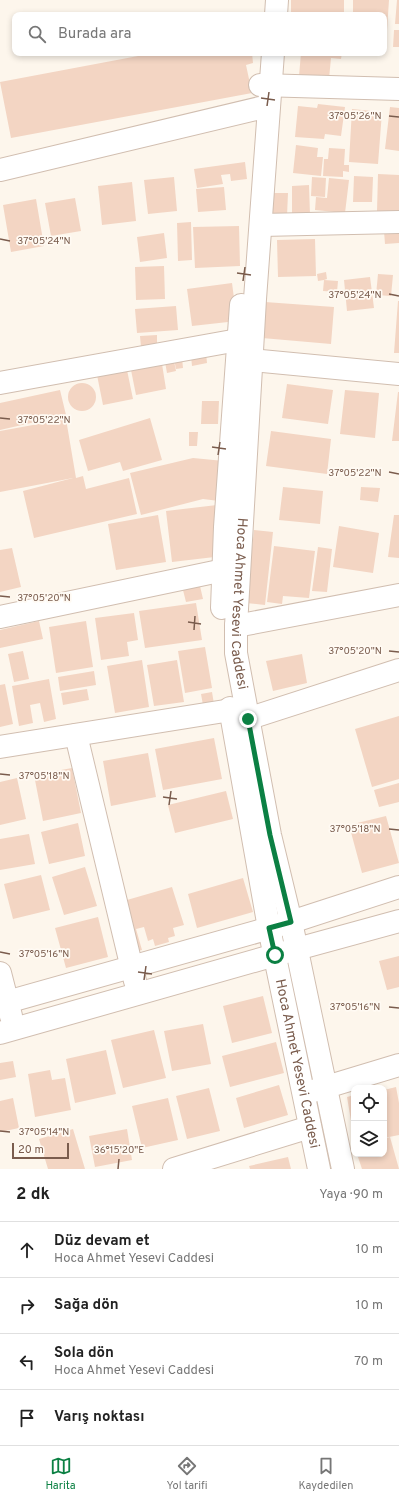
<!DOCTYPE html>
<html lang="tr">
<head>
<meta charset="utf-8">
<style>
  body { margin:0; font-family:Overpass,sans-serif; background:#f2f2f2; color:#222 }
  .controls { position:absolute; right:12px; bottom:12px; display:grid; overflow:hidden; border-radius:8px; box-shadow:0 2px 6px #0003 }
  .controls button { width:36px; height:36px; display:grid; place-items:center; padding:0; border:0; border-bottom:1px solid #e0e0e0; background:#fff; color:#222; font:20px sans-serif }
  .scale { position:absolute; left:12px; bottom:10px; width:57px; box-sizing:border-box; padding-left:4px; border:2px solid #7a5c4d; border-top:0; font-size:11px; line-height:14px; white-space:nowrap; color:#7a5c4d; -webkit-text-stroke:3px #fffaf3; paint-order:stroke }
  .stop { position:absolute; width:12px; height:12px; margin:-9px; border:3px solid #0b8043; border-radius:50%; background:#fff }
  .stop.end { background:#0b8043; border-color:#fff; box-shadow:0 1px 4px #0008 }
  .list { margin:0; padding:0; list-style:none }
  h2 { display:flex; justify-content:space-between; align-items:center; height:52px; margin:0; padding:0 16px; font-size:17px }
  h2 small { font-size:13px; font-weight:400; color:#767676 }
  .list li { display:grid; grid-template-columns:26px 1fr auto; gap:12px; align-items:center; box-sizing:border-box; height:56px; padding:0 16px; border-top:1px solid #e0e0e0 }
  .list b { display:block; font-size:15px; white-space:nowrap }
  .list p { margin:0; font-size:13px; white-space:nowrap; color:#767676 }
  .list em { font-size:13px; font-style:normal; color:#767676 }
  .icon { flex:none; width:22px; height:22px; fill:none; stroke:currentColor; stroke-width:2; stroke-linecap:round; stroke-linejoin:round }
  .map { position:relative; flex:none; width:399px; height:1169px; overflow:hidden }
  .search { position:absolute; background:#fff; box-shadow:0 2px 6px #0003; left:12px; right:12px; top:12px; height:44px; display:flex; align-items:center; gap:10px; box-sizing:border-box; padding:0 14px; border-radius:8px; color:#767676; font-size:15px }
  .sheet { height:276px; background:#fff }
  nav { display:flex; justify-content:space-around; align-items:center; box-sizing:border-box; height:56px; border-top:1px solid #e0e0e0; background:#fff; font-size:11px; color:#767676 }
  nav a { display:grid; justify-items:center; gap:2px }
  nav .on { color:#0b8043 }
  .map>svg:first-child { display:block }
</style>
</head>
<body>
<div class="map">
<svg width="399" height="1169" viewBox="0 0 399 1169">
  <rect width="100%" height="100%" fill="#fdf6ec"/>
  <path fill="#f3d5c3" d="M291,0H344V15H291Z
    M353,0H389L387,30H384V15H353Z
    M397,0H399V24H395Z
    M394,30H399V47H393Z
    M154,53H252L253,63L246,65L252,93L11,138L0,82Z
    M301,53H342L341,59L331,58L329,79L299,76Z
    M318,104L345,107L341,136L325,134L324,139L295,137L298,106L317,108Z
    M390,107L399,108V151L385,149Z
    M352,109L382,112L378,164L349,162Z
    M296,145L318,148L317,157H323L321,176L293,173Z
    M329,148L345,149L344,165H349V172L343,171V177L323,176L324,159H328Z
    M245,162L247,179L231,181L230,174L221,175L223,184L197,188L194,169Z
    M378,174L399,175V212L377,211Z
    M354,176L373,177L372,202H353Z
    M174,177L177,211L148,214L144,180Z
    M312,177L326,178L325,197L311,196Z
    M329,178L349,180L345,213L315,210L316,197L327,198Z
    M132,182L136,221L102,225L98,186Z
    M309,185L310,215H292V186Z
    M224,187L226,210L198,212L196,189Z
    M272,193H288L287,216L271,215Z
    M75,198L81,231L51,236L45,203Z
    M36,199L44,246L11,252L3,205Z
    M191,222L192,260L178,261L177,223Z
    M239,226L240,266L195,268L193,227Z
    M399,230V243L385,244L384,231Z
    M164,233L167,258L140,262L137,237Z
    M315,239L316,276L278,277L277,240Z
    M164,266L165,299L136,300L135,267Z
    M326,272L327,279L324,280L338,281L337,292L323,291L324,280L318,281L317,274Z
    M378,274L393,275L391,296L376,295Z
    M370,277L374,308L347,311L344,280Z
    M232,283L237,321L192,326L187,289Z
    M398,301H399V353H394Z
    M265,302L334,307L331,344L262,338Z
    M176,306L178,330L137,333L135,309Z
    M157,335V345L141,347L140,336Z
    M206,353L207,363L192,366L191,356Z
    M182,358L183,368L176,369L174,359Z
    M174,361L176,371L167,373L165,362Z
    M162,364L166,389L136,395L131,370Z
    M127,370L133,399L103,405L97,375Z
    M68 397a14 14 0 1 1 28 0a14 14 0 1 1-28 0Z
    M287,384L333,390L328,424L282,418Z
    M60,390L66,415L0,430V403Z
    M345,390L379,393L375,438L340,434Z
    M398,392H399V441H392Z
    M202,401H219L218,424H201Z
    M150,418L162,460L123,471L120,462L88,471L79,440Z
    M66,419L76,478L83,476L86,489L129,478L137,514L34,538L23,491L73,478L0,492V431Z
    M271,431L331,439L327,474L266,466Z
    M189,432H198L197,446H189Z
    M193,458L224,461L219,501L203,499L141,515L130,473Z
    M283,487L323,491L320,524L279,520Z
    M361,487L380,488L378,502L360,500Z
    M217,505L223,556L172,562L166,511Z
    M158,515L166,562L116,570L108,524Z
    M394,515H399V558L388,557Z
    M339,526L379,533L373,573L333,567Z
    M254,530L273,532L265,605L246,603Z
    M274,546L315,551L309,598L283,596L282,604L267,602Z
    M318,547L332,549L327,592L312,591Z
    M12,548L21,587L0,592V550Z
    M200,586L203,599L186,602L183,590Z
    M196,603L202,640L145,648L139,611Z
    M134,613L138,640L127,642L129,656L101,660L95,618Z
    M39,621L43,639L0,648V630Z
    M86,621L93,667L56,673L49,627Z
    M205,647L212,688L185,693L178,651Z
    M23,651L29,679L14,682L8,654Z
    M302,654L307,683L273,691L266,661Z
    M142,660L149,707L115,713L107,666Z
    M177,660L184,702L154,706L147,665Z
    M94,671L96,685L60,691L58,677Z
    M49,679L56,719L44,722L40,703L30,705L33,723L19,726L12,686Z
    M5,684L13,724L0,727V685Z
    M87,689L89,700L63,705L61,693Z
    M212,692L214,704L203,705L201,694Z
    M399,716V779L372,787L355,729Z
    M214,738L222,779L163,790L155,749Z
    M148,753L156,797L111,806L103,761Z
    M72,768L81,813L43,821L34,775Z
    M17,778L26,819L0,825V782Z
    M399,783V802L379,807L374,790Z
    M226,791L233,819L175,833L168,805Z
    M386,816L399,863L362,873L349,825Z
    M78,823L85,856L49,864L41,832Z
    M29,834L35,864L0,870V839Z
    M85,867L97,906L64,915L52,877Z
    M41,875L50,910L13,919L4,884Z
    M243,878L253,912L197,928L188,894Z
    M172,887L184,925L173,928L175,936L168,938L169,942L155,946L153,939L148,941L144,927L136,929L142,950L135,952L120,902Z
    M98,917L108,957L66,968L55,928Z
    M399,956V987L387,990L379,961Z
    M263,996L272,1033L232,1043L223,1006Z
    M203,1024L211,1064L172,1071L164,1031Z
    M154,1030L166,1078L123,1088L111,1040Z
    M276,1042L284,1073L230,1087L222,1056Z
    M106,1050L116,1094L75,1103L66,1059Z
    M13,1061L16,1077L0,1080V1063Z
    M50,1070L52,1080L65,1078L71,1110L35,1117L28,1074Z
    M279,1085L288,1115L244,1128L236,1098Z
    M396,1087L399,1103V1135L384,1138V1090Z
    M209,1088L220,1131L187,1139L176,1096Z
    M354,1095V1133H353L347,1097Z
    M13,1098L19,1128L0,1132V1101Z
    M168,1098L178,1140L142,1148L132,1106Z
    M73,1129L85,1169H48L39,1139Z
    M127,1129L132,1160L95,1167L89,1136Z
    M390,1137L399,1169H362L357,1154H384V1139Z
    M288,1157L291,1169H250L249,1166Z"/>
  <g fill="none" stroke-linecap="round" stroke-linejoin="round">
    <g stroke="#d1beb0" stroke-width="24">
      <g id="minor">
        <path d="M276,15L277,0"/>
        <path id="s1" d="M273,53L255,299L236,626V653L270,835L291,922L343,1169"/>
        <path d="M260,85L399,89"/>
        <path d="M0,170L260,108"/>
        <path d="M261,225L399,222"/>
        <path d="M252,360L399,374"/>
        <path d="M0,383L238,340"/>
        <path d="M222,608L225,527L241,305"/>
        <path d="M0,617L224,570"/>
        <path d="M236,626L399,595"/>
        <path id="s2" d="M230,708L269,928L319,1169"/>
        <path d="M247,719L399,670"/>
        <path d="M76,735L135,981"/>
        <path d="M0,747L231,710"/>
        <path d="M0,973L11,1016"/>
        <path d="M0,1004L291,922L399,887"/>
        <path d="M0,1033L275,955L399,921"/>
        <path d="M313,1091L399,1065"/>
        <path d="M174,1169L310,1127"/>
      </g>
    </g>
    <use href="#minor" stroke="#fff" stroke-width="22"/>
  </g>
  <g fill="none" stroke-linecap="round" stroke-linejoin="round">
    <path stroke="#0b8043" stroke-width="5" d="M248,719L270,835L291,922L269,928L275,955"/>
  </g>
  <path fill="none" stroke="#7a5c4d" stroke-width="1.5" d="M261,98L275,100M267,106L269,92M389,116L399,117M0,239L10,241M237,273L251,275M243,281L245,267M389,294L399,296M0,418L10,419M212,447L226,449M218,455L220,442M389,472L399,474M0,596L10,597M188,622L201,624M194,630L195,616M389,651L399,652M0,774L10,775M163,797L177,799M169,805L171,791M389,829L399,830M0,952L10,954M138,972L152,974M144,980L146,966M389,1007L399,1008M0,1131L10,1132M118,1169L119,1159"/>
  <g text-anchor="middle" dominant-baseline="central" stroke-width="3.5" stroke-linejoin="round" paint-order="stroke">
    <g font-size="14" fill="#7a5c4d" stroke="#fffaf3">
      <text stroke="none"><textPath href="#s1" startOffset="552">Hoca Ahmet Yesevi Caddesi</textPath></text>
      <text stroke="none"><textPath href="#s2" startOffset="362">Hoca Ahmet Yesevi Caddesi</textPath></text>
    </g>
  </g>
  <g font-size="10" text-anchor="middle" fill="#7a5c4d" stroke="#fffaf3" stroke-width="3.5" stroke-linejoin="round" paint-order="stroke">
    <text x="355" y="119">37°05'26"N</text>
    <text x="44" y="244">37°05'24"N</text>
    <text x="355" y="298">37°05'24"N</text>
    <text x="44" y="423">37°05'22"N</text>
    <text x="355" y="476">37°05'22"N</text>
    <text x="44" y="601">37°05'20"N</text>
    <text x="355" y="654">37°05'20"N</text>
    <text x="44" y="779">37°05'18"N</text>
    <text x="355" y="832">37°05'18"N</text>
    <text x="44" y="957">37°05'16"N</text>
    <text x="355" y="1010">37°05'16"N</text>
    <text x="44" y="1135">37°05'14"N</text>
    <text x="119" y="1153">36°15'20"E</text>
  </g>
</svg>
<div class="controls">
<button><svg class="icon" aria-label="locate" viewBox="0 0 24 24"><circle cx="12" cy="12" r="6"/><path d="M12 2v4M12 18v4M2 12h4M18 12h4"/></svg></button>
<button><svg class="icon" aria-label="layers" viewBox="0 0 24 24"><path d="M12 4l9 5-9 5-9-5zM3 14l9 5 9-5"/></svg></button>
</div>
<div class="scale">20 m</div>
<div class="stop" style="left:275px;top:955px"></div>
<div class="stop end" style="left:248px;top:719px"></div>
<div class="search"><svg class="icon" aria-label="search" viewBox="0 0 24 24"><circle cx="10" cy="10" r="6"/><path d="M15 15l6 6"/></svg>Burada ara</div>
</div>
<section class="sheet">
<h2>2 dk<small>Yaya · 90 m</small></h2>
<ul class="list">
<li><svg class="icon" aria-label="ahead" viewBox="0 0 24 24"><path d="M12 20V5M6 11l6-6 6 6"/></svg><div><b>Düz devam et</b><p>Hoca Ahmet Yesevi Caddesi</p></div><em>10 m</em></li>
<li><svg class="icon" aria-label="right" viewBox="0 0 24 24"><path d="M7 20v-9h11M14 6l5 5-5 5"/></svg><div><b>Sağa dön</b></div><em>10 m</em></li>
<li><svg class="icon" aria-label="left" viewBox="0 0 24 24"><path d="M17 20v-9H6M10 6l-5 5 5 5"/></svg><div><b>Sola dön</b><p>Hoca Ahmet Yesevi Caddesi</p></div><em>70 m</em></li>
<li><svg class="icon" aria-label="arrive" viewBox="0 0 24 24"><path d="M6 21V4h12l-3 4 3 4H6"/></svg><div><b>Varış noktası</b></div></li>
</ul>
</section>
<nav>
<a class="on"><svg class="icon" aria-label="map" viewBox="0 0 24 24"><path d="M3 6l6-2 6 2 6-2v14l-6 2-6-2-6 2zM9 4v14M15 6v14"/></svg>Harita</a>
<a><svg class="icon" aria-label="directions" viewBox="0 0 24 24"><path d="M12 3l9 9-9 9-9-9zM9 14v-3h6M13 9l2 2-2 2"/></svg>Yol tarifi</a>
<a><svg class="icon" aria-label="saved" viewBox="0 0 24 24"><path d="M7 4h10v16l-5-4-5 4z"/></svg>Kaydedilen</a>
</nav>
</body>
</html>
